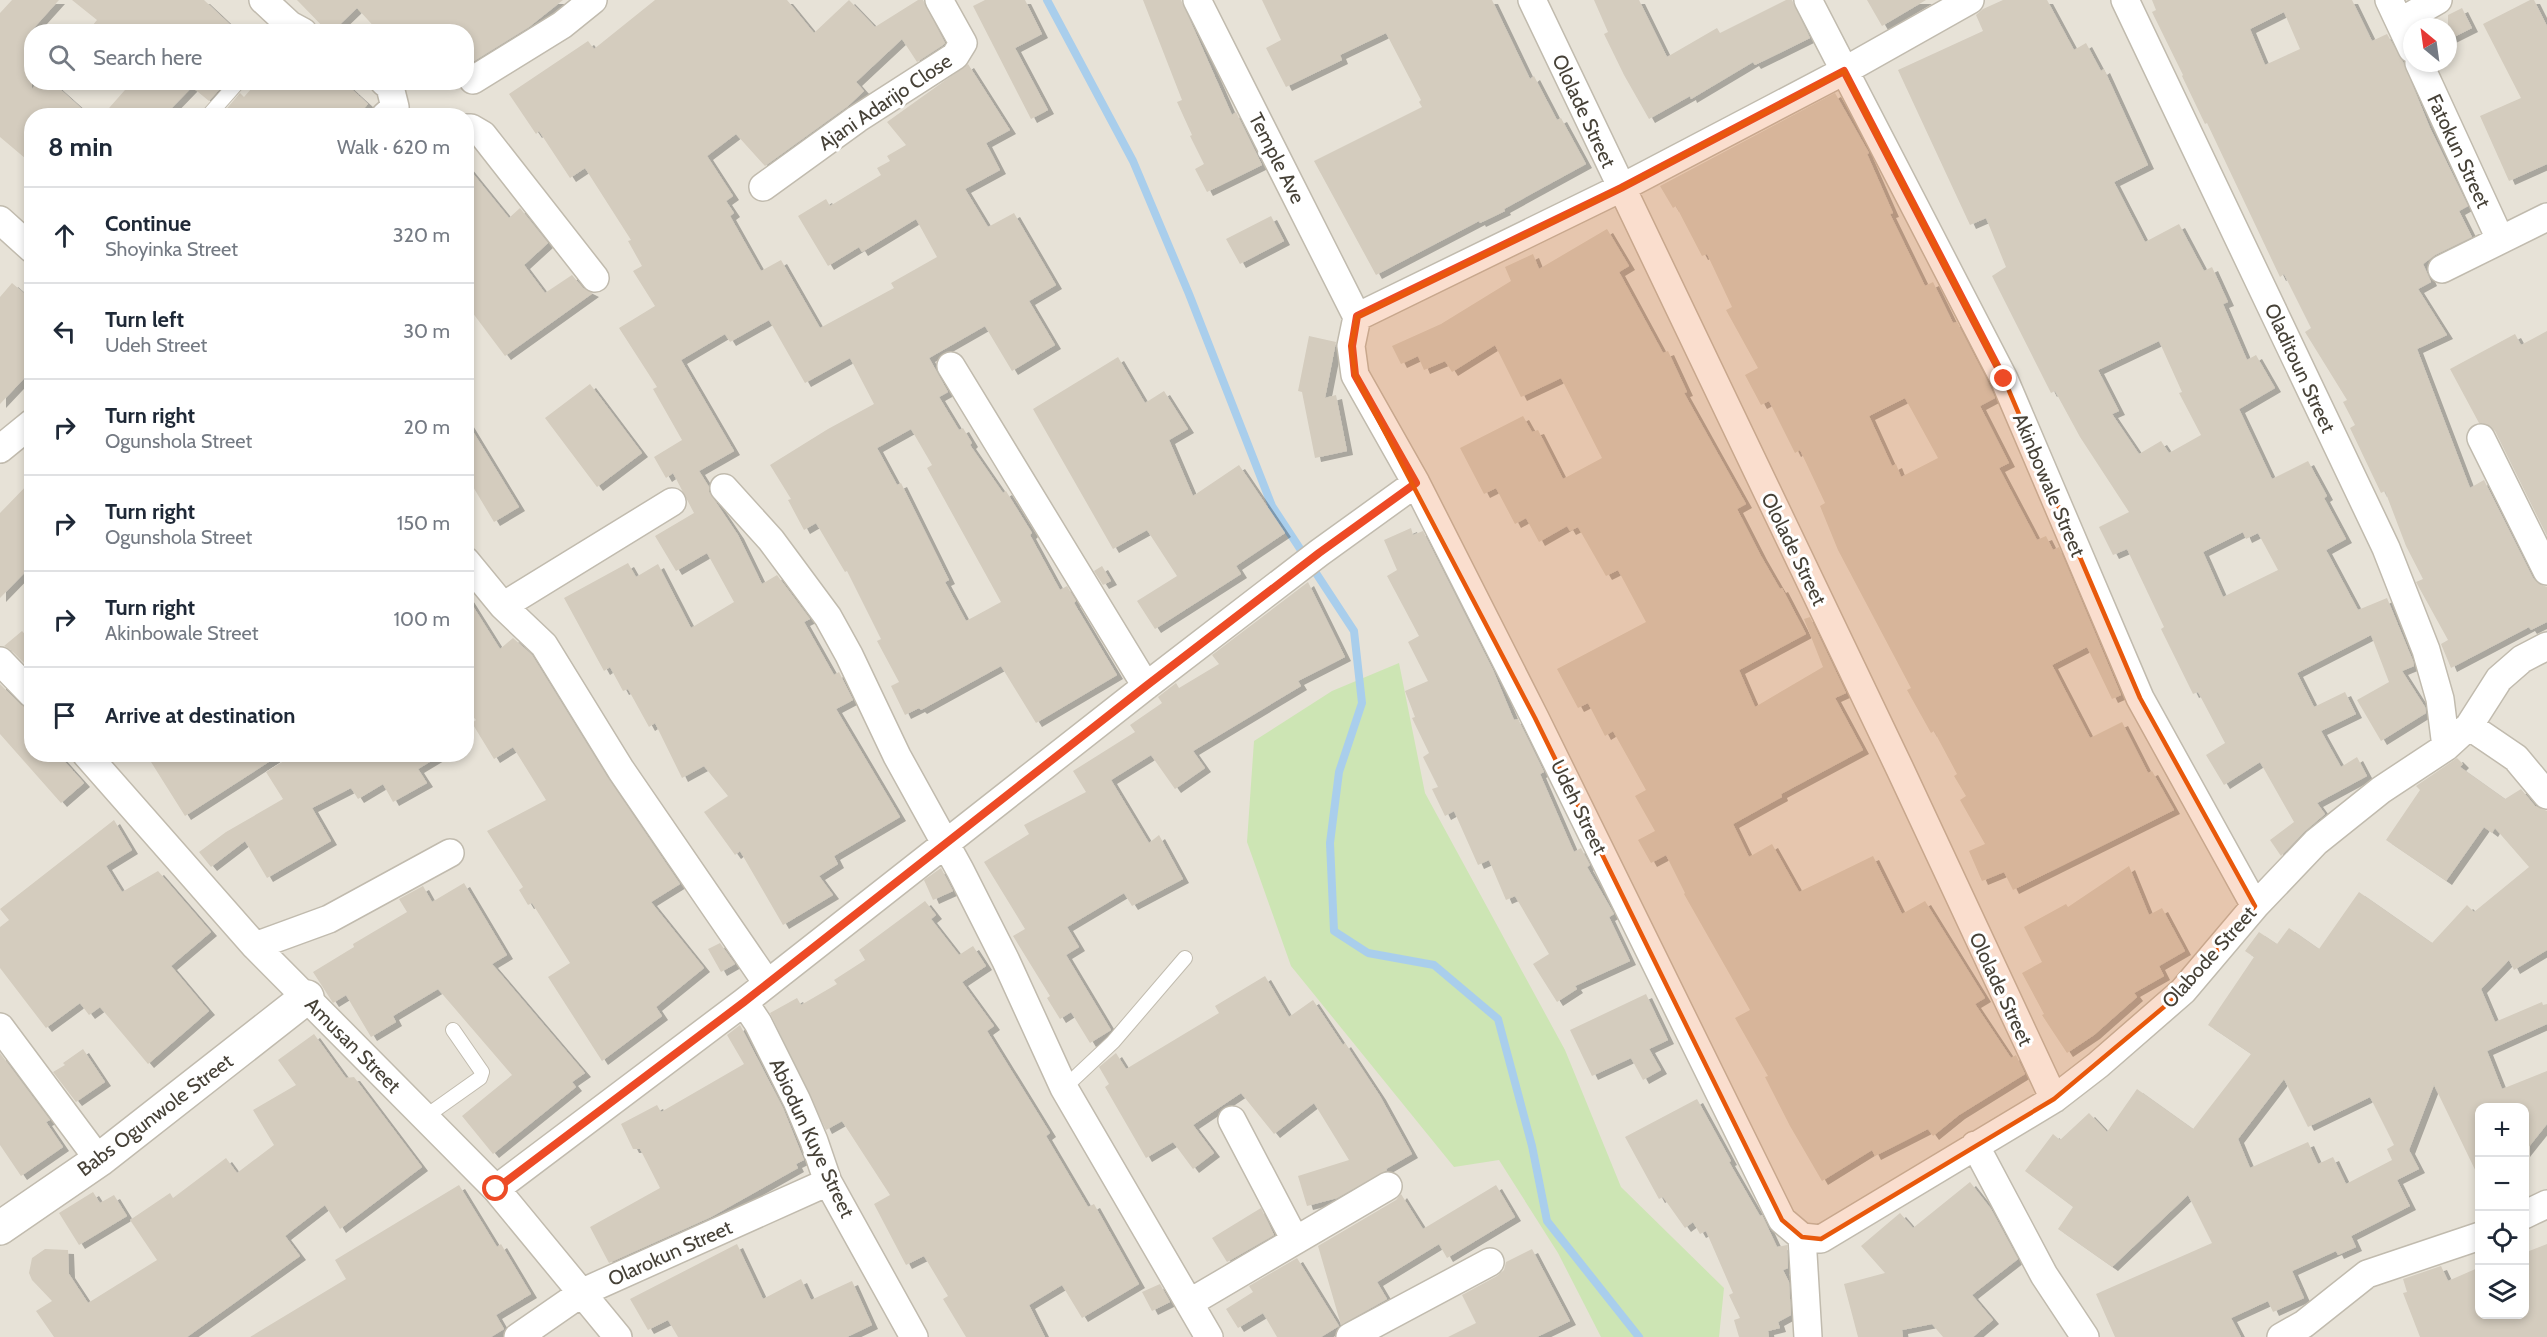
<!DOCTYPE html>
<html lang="en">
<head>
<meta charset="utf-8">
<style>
  body { margin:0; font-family:Cabin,sans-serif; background:#f2f2f3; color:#1f2937 }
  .controls { position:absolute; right:18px; bottom:18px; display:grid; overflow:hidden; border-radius:12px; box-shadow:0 3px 9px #0003 }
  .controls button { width:54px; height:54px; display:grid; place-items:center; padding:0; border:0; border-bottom:2px solid #e0e1e3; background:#fff; color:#1f2937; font:30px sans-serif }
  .compass { position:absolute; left:2403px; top:18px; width:54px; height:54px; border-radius:50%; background:#fff; box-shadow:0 3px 9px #0003; rotate:331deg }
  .stop { position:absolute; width:18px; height:18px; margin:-14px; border:4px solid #ed4b26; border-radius:50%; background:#fff }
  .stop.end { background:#ed4b26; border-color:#fff; box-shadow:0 2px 6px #0008 }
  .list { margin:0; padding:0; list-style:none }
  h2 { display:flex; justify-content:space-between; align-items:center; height:78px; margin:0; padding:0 24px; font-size:26px }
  h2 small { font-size:20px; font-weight:400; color:#747a83 }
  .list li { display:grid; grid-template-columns:39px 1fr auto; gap:18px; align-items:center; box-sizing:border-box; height:96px; padding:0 24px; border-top:2px solid #e0e1e3 }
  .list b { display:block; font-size:22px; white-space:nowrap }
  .list p { margin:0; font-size:20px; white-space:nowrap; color:#747a83 }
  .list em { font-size:20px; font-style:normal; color:#747a83 }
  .icon { flex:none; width:33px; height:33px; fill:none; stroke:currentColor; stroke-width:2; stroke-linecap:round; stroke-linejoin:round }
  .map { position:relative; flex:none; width:2547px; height:1337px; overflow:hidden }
  .search { position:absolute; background:#fff; box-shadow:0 3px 9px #0003; left:24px; top:24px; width:450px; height:66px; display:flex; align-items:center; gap:15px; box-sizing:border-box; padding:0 21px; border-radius:24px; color:#747a83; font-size:22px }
  .panel { position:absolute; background:#fff; box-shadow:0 3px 9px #0003; left:24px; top:108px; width:450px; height:654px; border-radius:24px }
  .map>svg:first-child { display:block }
</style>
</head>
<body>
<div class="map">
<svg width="2547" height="1337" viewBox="0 0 2547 1337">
  <defs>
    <filter id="shadow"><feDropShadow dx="6" dy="4" stdDeviation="0" flood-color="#0004"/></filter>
  </defs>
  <rect width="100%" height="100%" fill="#f3f0e8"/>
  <path fill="#e7e2d7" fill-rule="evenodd" d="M0,0H2547V1337H0ZM2412,27H2448V63H2412ZM32,32H466V82H32ZM32,116H466V754H32ZM2480,1108H2524V1314H2480Z"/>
  <path fill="#cde5b4" d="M1399,663L1425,793L1565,1050L1621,1187L1724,1288L1719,1337H1601L1558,1253L1499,1160L1454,1167L1291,966L1247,842L1254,741L1332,691Z"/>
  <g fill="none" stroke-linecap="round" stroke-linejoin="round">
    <path stroke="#a9ceec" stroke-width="8" d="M1047,0L1133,161L1189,294L1272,506L1354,631L1362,703L1339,772L1330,843L1334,931L1368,953L1434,965L1498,1019L1532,1146L1547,1221L1639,1337"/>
  </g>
  <path fill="#d4ccbe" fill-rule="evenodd" filter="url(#shadow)" d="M12,0H59L32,30V89L38,82H52L90,116H32V164L0,137V13Z
    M72,0H204L238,32H87L97,20Z
    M297,0H563L529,27L466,66V32H379L357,8L332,32H328Z
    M655,0H787L814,33L849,0L875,27L918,0H923L945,43L943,45L917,62L902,39L856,82L864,91L848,106L765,166L736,134L707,156L733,196L726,201L734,213L730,216L761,271L781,260L820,328L894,288L891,283L937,257L916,219L862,252L859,247L828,266L798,216L826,199L830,206L881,175L877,168L890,161L887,156L906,145L887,122L968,64L1010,130L986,143L1000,170L965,189L988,227L1014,213L1056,285L1029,301L1055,345L1012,371L985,326L929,358L948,392L939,397L959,430L963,428L972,443L970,445L1003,493L1006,491L1032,533L1030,535L1060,590L1067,586L1076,601L1074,603L1117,675L1036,723L1001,666L921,710L919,708L905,715L891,686L899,682L877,641L881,639L847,571L845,572L816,523L804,530L788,500L791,499L770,465L828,429L874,404L850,358L805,383L769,320L730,342L725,334L681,360L734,451L699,471L709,487V492L738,535L762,584L777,575L810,619L804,622L834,675L839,672L853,700L836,709L900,817L834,856L838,864L819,876L833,895L783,925L740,851L735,855L704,812L728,796L704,766L682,778L655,723L649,727L628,689L623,691L610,667L604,671L564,598L628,563L636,577L658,564L691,628L734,602L707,553L676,571L655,536L694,513L673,473L666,478L654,457L682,440L653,389L657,387L619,328L655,306L633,271L642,266L628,241L631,240L585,168L570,178L539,131L536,134L509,94L588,41L594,49ZM911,429L932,465L927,468L1001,602L966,621L945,582L949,580L901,483L897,485L877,448Z
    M985,0H1025L1042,34L1015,48L1048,110L1031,119L973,6Z
    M1143,0H1181L1232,115L1236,112L1262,165L1207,192L1195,169L1204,164L1190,136L1192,135L1177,102L1182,100Z
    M1262,0H1492L1530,79L1534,76L1557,120L1561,118L1586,164L1504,209L1505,211L1480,223L1479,221L1376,275L1314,161L1422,107L1419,102L1421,100L1386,33L1340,55L1342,60L1286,87L1266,48L1281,40Z
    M1594,0H1639L1667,57L1717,28L1720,33L1786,0H1792L1810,38L1755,65L1753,62L1691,99L1690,96L1649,119L1624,75L1604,34L1608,32Z
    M1867,0H1926L1882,26Z
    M2003,0H2047L2074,50L2086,43L2101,71L2104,69L2148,165L2114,182L2145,242L2179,224L2204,271L2212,267L2228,302L2223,304L2247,360L2256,355L2275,388L2239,409L2272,479L2308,461L2327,496L2324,498L2346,539L2326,550L2358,610L2387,598L2413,661L2414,666L2402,671L2425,707L2426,713L2381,741L2357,700L2389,682L2371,635L2297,673L2314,707L2345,692L2356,714L2321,731L2341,767L2357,757L2367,776L2317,803L2325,814L2305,831L2281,856L2270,840L2294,822L2260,762L2224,785L2206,755L2225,743L2198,692L2193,694L2161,629L2164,627L2127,549L2113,555L2099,527L2129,512L2080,437L2055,391L2051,393L1992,276L2006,267L1986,218L1970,225L1898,70L1983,31L1976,15L1983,9ZM2159,341L2182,392L2179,393L2201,435L2169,453L2161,441L2139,454L2112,414L2119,411L2098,370ZM2243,532L2246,539L2258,533L2278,570L2223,597L2203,552Z
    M2152,0H2352L2372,41L2387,34L2403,62L2430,128L2468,206L2459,211L2472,237L2435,255L2423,264L2431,282L2418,289L2447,335L2417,349L2470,488L2484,480L2533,578L2539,584L2547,587V622L2531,630L2529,627L2451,668L2441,644L2448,640L2416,582L2423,579L2406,546L2385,491L2381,493L2350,428L2355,425L2343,402L2347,400L2305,332L2311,328L2284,274L2280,277L2207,123L2205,124L2182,76L2183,75L2152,12L2156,10ZM2284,12L2300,49L2265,65L2250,29Z
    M2530,0H2534L2547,26V164L2509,181L2480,116L2521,98L2483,24Z
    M2462,8L2472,28L2448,40V15Z
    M132,82H226L209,101L192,87L164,116H102Z
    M257,82H344L368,104L357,116H226L223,113L240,93L244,97Z
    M1835,93L1869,153L1867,154L1893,213L1890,214L1925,286L1933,282L1953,323L1957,322L1990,386L1995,398L1980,406L2009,463L1999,468L2037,540L2046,536L2053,550L2059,547L2121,695L2112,699L2087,647L2052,665L2090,738L2122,722L2148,773L2152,771L2174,810L2013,890L2004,872L1982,881L1969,851L1985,844L1960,800L1966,796L1954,776L1957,774L1934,731L1931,733L1907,690L1911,688L1838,550L1820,506L1825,503L1800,450L1795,453L1769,401L1761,405L1745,375L1758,368L1726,310L1732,307L1707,254L1702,256L1676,206L1673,208L1660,186ZM1905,398L1938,458L1901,477L1896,464L1892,466L1869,416Z
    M466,165L509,218L520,208L548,243L524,265L545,293L572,275L583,288L593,293L505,356L466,304Z
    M1271,216L1284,241L1240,264L1226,239Z
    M1607,229L1629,266L1619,272L1663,353L1668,351L1687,392L1684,393L1746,504L1737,509L1761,556L1780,589L1782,588L1806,634L1739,670L1755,707L1823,667L1804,619L1810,617L1846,693L1835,698L1863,750L1781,794L1782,797L1733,824L1749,857L1772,844L1799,892L1873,856L1902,914L1925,901L1985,998L1975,1004L2011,1058L2016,1055L2025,1074L1959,1115L1933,1136L1928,1129L1875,1156L1872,1150L1822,1181L1790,1126L1765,1077L1768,1076L1735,1018L1750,1010L1684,894L1685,893L1666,855L1651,863L1638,840L1655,831L1635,796L1646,790L1613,731L1605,736L1588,703L1578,708L1557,669L1646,622L1618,570L1606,576L1578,527L1570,531L1567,526L1539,542L1526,518L1515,524L1496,488L1484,494L1460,448L1523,416L1532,432L1538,430L1563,479L1602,458L1561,378L1521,397L1495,345L1452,372L1445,361L1424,370L1418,356L1401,364L1392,346L1441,324L1511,281L1505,267L1533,254L1539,269Z
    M12,283L32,300V370L0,404V297Z
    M2547,331V536L2495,431L2489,425L2479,423L2450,369L2515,334L2521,345Z
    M1309,336L1336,342L1325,398L1336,395L1347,451L1315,458L1302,392L1298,391Z
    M1118,357L1145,403L1164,391L1188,429L1169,440L1193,496L1239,465L1285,533L1236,566L1241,574L1155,629L1137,601L1177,576L1147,530L1113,549L1033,409Z
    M590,384L642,453L597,487L545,418Z
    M466,420L519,507L494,522L466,475Z
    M32,480V565L0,598V513Z
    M1411,528L1413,535L1423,531L1493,670L1514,720L1518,719L1521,725L1544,772L1540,774L1574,852L1581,848L1590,865L1587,867L1614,914L1609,917L1630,961L1575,986L1577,989L1557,1002L1533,964L1549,954L1515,896L1506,900L1489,860L1478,865L1454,811L1445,816L1432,789L1438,787L1423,757L1429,753L1412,718L1415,717L1405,691L1428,681L1408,642L1419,636L1387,576L1397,570L1384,540Z
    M1102,566L1111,581L1103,585L1094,571Z
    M1308,582L1345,657L1298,681L1301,686L1193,751L1205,768L1175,789L1151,755L1111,780L1149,843L1159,835L1183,879L1132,906L1124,893L1067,927L1079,947L1066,955L1111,1030L1090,1043L1071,1012L1060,1019L1047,998L1050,996L1013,936L1025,929L984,862L1029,834L1024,825L1086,792L1073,771L1135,732L1130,725L1162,703L1158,697L1176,683L1179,688L1219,664L1212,655Z
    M466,595L500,649L513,638L532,655L608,778L680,884L651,902L704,968L656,1007L662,1016L602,1061L548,977L570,963L532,903L528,905L519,890L523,887L487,831L546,800L513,747L494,759L472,723L476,720L466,709Z
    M22,631L32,642V671L11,650L4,646Z
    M0,684L21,705L32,709V754H58L84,783L61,803L0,734Z
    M146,754H281L185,816Z
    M295,754H443L418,769L427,783L393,802L383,784L358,799L351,788L312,808L331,841L267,878L245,841L211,867L199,852L226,832L283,799L266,772Z
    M2457,758L2463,764L2460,767L2505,799L2521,789L2535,806L2547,811V950L2514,970L2509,960L2481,989L2495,1022L2542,1002L2543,1005L2547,1004V1024L2487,1051L2502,1089L2547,1071V1124L2524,1153V1107H2480V1180L2434,1085L2409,1150L2419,1169L2397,1180L2410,1206L2351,1236L2356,1247L2338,1255L2336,1251L2292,1271L2304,1298L2273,1312L2268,1301L2231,1318L2241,1337H2115L2096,1294L2212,1243L2188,1195L2112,1267L2058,1229L2073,1207L2025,1171L2053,1134L2060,1140L2089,1113L2107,1132L2137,1089L2193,1129L2251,1054L2208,1025L2254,957L2245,951L2259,932L2277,944L2289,928L2319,949L2359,892L2432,943L2467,905L2474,912L2529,867L2495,828L2492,833L2484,827L2446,881L2386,840L2420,790L2416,786ZM2284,1079L2308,1127L2370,1097L2394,1145L2387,1149L2392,1160L2346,1184L2333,1157L2318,1164L2308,1142L2250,1168L2238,1139Z
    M114,820L132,850L106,866L122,892L158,871L211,932L171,966L209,1011L148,1064L100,1007L89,1015L80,1003L46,1028L0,968V927L9,920L0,909Z
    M2129,866L2149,915L2162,908L2185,951L2159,966L2164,976L2134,993L2137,997L2094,1035L2067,1053L2042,1015L2044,1014L2022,973L2042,962L2024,927L2066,904L2068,907Z
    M941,868L953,891L933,900L924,880Z
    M464,883L507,955L492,964L585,1073L572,1082L576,1087L493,1154L462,1116L512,1075L438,989L393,1016L396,1022L371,1037L346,995L333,1003L313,972L354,947L353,944L407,912L399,899L423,886L432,902Z
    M925,901L936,915L931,919L959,955L973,946L986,966L962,982L994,1026L987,1031L1050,1133L1046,1136L1088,1207L1094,1204L1139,1284L1082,1318L1062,1285L1029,1305L1045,1337H966L943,1299L948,1296L924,1256L906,1265L874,1204L890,1195L842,1121L826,1130L770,1013L797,998L801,1005L837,984L834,980L865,960L859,950Z
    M720,943L735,964L721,972L708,949Z
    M1265,976L1289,1017L1313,1000L1343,1045L1345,1043L1380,1096L1412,1154L1386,1169L1387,1170L1337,1198L1307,1206L1298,1176L1349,1160L1314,1103L1274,1134L1241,1093L1193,1125L1214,1153L1193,1169L1173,1142L1146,1158L1105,1087L1109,1084L1099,1067L1116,1053L1126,1069L1219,1013L1215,1006Z
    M1646,994L1668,1040L1649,1049L1661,1070L1643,1080L1631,1058L1592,1076L1570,1030Z
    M740,1025L783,1108L804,1160L796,1164L798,1168L711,1217L609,1263L590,1227L660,1188L640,1149H633L621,1124L657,1105L661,1112L744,1064L727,1035Z
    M314,1034L346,1078L354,1077L422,1167L340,1229L325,1205L285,1236L300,1256L187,1337H54L36,1311L52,1301L32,1280L29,1273L32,1258L45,1249L68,1250L69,1274L88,1303L157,1260L130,1220L170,1193L173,1198L226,1158L237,1173L274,1145L253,1110L296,1085L278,1060Z
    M83,1049L105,1082L76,1102L53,1072L65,1065L63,1063Z
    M0,1053L50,1120L46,1122L63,1147L21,1176L0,1145Z
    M1697,1099L1731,1161L1729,1162L1760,1216L1762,1215L1777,1247L1787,1245L1788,1268L1783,1270L1789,1282L1791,1315L1778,1322L1780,1328L1768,1331L1769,1337H1739L1734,1320L1740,1318L1729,1295L1733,1293L1706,1231L1700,1234L1693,1222L1685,1228L1663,1197L1659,1199L1625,1137Z
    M1970,1182L1991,1209L2018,1259L1972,1295L1993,1320L1973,1337H1943L1932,1324L1902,1330L1903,1337H1858L1844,1284L1885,1273L1861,1246L1900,1213L1913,1228Z
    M459,1185L497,1247L501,1244L531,1294L496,1315L504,1329L491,1337H250L346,1279L335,1260Z
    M1496,1185L1515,1217L1447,1258L1439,1244L1377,1282L1387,1299L1341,1325L1318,1246L1396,1200L1401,1194L1423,1229Z
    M93,1192L100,1203L114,1195L127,1216L79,1245L59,1213Z
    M1261,1208L1274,1235L1227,1262L1212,1238Z
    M737,1244L763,1299L801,1279L811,1300L852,1281L872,1325L847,1337H678L668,1320L648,1330L630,1299Z
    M2547,1244V1337H2420L2403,1293L2407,1292L2403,1279L2441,1266L2448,1281L2480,1267V1314H2524V1253Z
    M1532,1249L1570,1321L1537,1337H1448L1476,1323L1462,1295L1497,1276L1504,1270L1506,1262Z
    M1297,1258L1339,1326L1321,1337H1277L1263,1313L1238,1328L1226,1309L1253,1292L1249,1286Z
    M1160,1284L1170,1302L1152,1311L1142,1292Z"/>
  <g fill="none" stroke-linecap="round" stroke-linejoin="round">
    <g stroke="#c1bbae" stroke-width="16">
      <path id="service" d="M208,116L238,82
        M1064,1088L1113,1042L1185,958
        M425,1117L480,1078L482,1072L453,1030"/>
    </g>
    <g stroke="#c1bbae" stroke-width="30">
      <path id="minor" d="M263,0L290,25L303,32
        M1197,0L1357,317
        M1532,0L1900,769L2054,1099
        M1808,0L2004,379L2140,698L2255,906
        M2125,0L2386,548L2426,650L2440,699L2446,747
        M2389,0L2412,49
        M2400,22L2438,0
        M2419,63L2500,239
        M473,80L562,25L593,0
        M384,82L390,87L395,107L385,116
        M466,128H471L483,135L595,278
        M763,187L857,119L955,56L963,43L939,0
        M0,220L32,249
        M2442,269L2547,217
        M951,366L1146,686
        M2481,438L2547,571
        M0,449L32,423
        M724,488L771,540L828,617L849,655L897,756L960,870L1006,961L1064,1088L1209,1337
        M466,561L503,606L544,645L621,770L767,983
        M503,606L672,502
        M0,661L32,694
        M2469,726L2516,758L2547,795
        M86,754L255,946L496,1189L618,1337
        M255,946L329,919L450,853
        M744,1002L758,1023L797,1101L814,1141L828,1182L914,1337
        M0,1027L99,1160
        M1232,1120L1295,1240
        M1975,1145L2044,1275L2085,1337
        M496,1189L744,1002L1146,686L1319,553L1416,483
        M2524,1215L2547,1204
        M1802,1237L1782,1220L1535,718L1416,483L1355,375L1351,346L1357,317L1621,188L1844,71L1970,0
        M1802,1237L1821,1239L2054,1099L2098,1065L2183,991L2255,906L2316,842L2381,790L2446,747L2469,726L2499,679L2522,659L2547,646
        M1802,1237L1808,1337
        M1189,1303L1388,1186
        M518,1337L583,1292L828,1182
        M1350,1337L1490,1262
        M2281,1337L2304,1324L2367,1274L2480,1236"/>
    </g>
    <g stroke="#c1bbae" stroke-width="36">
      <path id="tertiary" d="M0,1228L99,1160L307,997"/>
    </g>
    <use href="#service" stroke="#fff" stroke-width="14"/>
    <use href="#minor" stroke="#fff" stroke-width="27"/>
    <use href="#tertiary" stroke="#fff" stroke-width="33"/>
  </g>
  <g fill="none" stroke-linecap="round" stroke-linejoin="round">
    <path stroke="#ed4b26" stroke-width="8" d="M496,1189L744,1002L1146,686L1319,553L1416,483L1355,375L1352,346L1357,316L1621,188L1844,71L2004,379"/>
  </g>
  <path fill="#e8590c" fill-opacity="0.2" stroke="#e8590c" stroke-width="4.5" stroke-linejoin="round" d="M1844,71L2004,379L2140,698L2255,906L2183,991L2054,1099L1821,1239L1802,1237L1782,1220L1535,718L1355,375L1351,346L1357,317L1621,188Z"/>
  <g text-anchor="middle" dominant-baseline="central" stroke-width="6" stroke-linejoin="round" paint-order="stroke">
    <g font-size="20" fill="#464137" stroke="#fff">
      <text transform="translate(885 102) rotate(-34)">Ajani Adarijo Close</text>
      <text transform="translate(1584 111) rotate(65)">Ololade Street</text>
      <text transform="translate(2459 151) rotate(65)">Fatokun Street</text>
      <text transform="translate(1277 158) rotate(63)">Temple Ave</text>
      <text transform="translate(2300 368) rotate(65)">Oladitoun Street</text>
      <text transform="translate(2049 485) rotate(67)">Akinbowale Street</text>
      <text transform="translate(1794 549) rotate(64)">Ololade Street</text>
      <text transform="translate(1579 807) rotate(64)">Udeh Street</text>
      <text transform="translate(2209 957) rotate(-48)">Olabode Street</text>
      <text transform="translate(2001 989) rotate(65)">Ololade Street</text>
      <text transform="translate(353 1045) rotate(45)">Amusan Street</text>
      <text transform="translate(155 1115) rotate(-37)">Babs Ogunwole Street</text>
      <text transform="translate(812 1138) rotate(65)">Abiodun Kuye Street</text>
      <text transform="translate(670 1253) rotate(-24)">Olarokun Street</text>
    </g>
  </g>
</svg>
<div class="controls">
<button>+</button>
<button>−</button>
<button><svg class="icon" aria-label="locate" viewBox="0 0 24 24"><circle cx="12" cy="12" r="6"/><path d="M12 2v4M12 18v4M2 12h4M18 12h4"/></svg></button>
<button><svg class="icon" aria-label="layers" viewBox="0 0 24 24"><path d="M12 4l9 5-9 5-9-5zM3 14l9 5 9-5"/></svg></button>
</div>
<svg class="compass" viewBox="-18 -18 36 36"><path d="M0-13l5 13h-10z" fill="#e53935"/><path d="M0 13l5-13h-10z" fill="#747a83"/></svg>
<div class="stop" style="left:496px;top:1189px"></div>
<div class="stop end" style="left:2004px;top:379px"></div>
<div class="search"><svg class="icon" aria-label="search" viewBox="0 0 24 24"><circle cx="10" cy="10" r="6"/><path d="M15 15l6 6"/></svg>Search here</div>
<section class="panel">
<h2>8 min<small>Walk · 620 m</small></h2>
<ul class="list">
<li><svg class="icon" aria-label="ahead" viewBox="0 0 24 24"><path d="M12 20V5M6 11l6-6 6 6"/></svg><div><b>Continue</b><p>Shoyinka Street</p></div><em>320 m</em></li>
<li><svg class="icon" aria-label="left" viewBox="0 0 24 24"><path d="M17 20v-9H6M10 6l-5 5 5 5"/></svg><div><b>Turn left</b><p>Udeh Street</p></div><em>30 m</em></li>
<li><svg class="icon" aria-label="right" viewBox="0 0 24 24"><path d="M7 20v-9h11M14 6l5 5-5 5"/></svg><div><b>Turn right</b><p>Ogunshola Street</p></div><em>20 m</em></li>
<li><svg class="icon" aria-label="right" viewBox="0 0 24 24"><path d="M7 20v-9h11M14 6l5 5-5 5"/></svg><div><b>Turn right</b><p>Ogunshola Street</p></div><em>150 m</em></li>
<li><svg class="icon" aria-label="right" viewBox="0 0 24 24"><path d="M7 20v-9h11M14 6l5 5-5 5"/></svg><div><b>Turn right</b><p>Akinbowale Street</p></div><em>100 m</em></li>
<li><svg class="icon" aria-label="arrive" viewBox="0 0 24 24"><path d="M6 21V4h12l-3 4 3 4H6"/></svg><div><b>Arrive at destination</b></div></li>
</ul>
</section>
</div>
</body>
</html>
